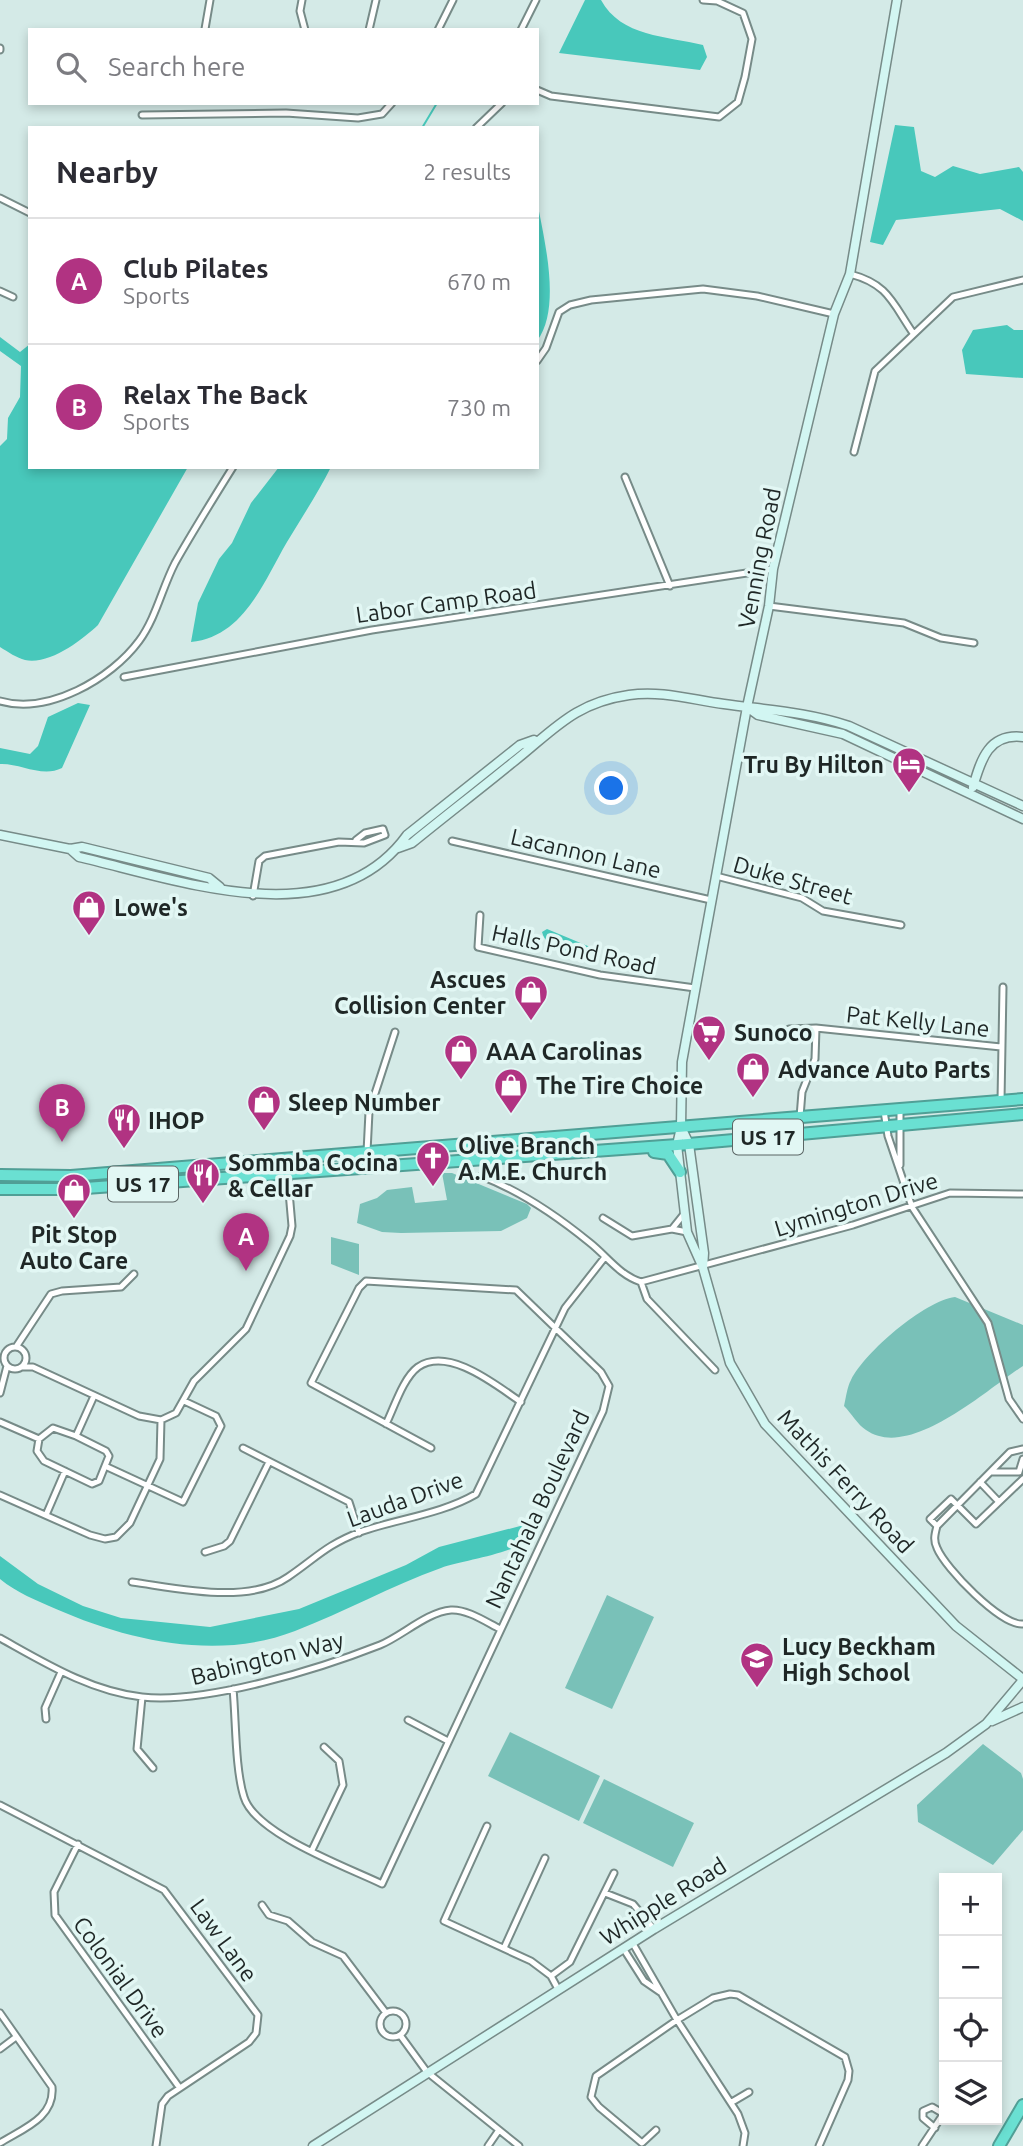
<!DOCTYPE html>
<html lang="en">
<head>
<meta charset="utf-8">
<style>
  body { margin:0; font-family:Ubuntu,sans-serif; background:#f2f2f3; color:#2b2b33 }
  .controls { position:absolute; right:21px; bottom:21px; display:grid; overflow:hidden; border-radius:0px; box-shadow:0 4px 10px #0003 }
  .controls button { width:63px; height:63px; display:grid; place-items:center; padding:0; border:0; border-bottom:2px solid #e1e1e2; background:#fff; color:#2b2b33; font:35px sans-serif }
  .you { position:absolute; left:612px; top:789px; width:24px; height:24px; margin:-18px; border:5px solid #fff; border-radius:50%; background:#1a73e8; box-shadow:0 0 0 10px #1a73e833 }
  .badge { display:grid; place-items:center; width:46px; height:46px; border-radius:50%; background:#b13382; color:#fff; font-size:23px; font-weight:700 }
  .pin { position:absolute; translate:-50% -58px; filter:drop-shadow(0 2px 4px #0008) }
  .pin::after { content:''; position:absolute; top:37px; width:24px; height:21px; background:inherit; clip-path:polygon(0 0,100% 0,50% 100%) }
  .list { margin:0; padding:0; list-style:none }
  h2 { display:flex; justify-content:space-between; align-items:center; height:91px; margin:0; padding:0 28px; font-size:30px }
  h2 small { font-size:23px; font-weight:400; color:#7c7c81 }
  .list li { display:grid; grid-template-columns:46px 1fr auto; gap:21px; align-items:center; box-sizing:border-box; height:126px; padding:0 28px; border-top:2px solid #e1e1e2 }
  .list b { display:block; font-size:26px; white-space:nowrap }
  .list p { margin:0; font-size:23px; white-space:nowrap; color:#7c7c81 }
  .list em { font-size:23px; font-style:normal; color:#7c7c81 }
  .icon { flex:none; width:38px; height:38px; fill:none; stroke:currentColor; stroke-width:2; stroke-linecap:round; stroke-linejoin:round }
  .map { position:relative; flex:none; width:1023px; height:2146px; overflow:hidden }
  .search { position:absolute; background:#fff; box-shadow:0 4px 10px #0003; left:28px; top:28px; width:511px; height:77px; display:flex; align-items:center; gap:18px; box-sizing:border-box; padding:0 24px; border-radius:0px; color:#7c7c81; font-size:26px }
  .panel { position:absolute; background:#fff; box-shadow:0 4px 10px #0003; left:28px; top:126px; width:511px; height:343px; border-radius:0px }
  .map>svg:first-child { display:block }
</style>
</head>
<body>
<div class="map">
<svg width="1023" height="2146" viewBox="0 0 1023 2146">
  <rect width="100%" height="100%" fill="#d4eae7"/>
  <path fill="#79c1b8" d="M442,1173H452L527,1204L531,1208L527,1218L501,1231L401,1233L382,1232L357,1223L360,1204L377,1198L387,1190L412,1187L415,1203L447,1200Z
    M331,1237L359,1244V1275L331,1264Z
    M955,1297L1023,1325V1366C987,1389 910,1461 866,1430C858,1425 851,1413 844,1406C846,1398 847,1387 851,1380C865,1352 924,1301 955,1297Z
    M607,1595L654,1617L612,1709L565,1688Z
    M510,1732L600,1776L579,1821L488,1776Z
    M983,1744L1021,1773L1023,1779V1830L993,1865L918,1822L917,1805Z
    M604,1779L694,1823L673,1867L583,1823Z"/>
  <path fill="#48c8bb" d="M585,0H601C621,37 667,36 703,45L707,57L700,70L559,53Z
    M895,125L914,127L921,171L935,177L953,166L980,174L1019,167L1023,172V221L1000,209L896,220L883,245L870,242Z
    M537,201C544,239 562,308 537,341Z
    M1007,325L1014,330H1023V378L966,374L962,350L973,330Z
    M0,337L20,352L30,344V467H188L98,625C82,640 50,665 25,660C17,658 8,652 0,647V446L7,439L8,418L20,397L21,366L0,351Z
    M279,467H331C318,493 302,517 287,542C264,581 244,637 191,642L198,603L219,559L232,543L251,503Z
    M78,703L90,705L62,768C42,778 20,763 0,764V748L30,754L38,746L48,717Z
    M547,929L595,949L600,955L598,959C580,960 547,952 542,932Z
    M524,1525L532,1526L537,1530C527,1553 466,1559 441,1568C391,1586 344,1612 295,1631C218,1661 129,1641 56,1609C36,1600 17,1593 0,1579V1556L38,1584L83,1606L121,1618L210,1627L299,1609L406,1565L439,1547Z"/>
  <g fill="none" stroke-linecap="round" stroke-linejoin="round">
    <path stroke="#48c8bb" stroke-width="2" d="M422,128L437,103"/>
    <g stroke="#778b88" stroke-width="9">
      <path id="street" d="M302,0L300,11L305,30
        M205,29L210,0
        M369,30L376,0
        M438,30L453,0
        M521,30L536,0
        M0,48V50
        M537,90L551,96L719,117L738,102L745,77L752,39L743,13L717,1L703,0
        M142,115L286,113L358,118L382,114L392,103
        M476,128L502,103
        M0,198L30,213
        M850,274C888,284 892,302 913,333
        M0,291L13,297
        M537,361L546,348L559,312L570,305L591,300L703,289L757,296L834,314
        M854,452L875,371L953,297L1023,280
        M625,477L670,586
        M769,606L904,623L941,638L974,643
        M124,677L372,630L773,569
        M0,701C48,715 111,679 139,641C156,618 162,588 175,563C193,531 213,499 233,467
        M452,841L711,900
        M716,876L802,898L823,911L901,925
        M253,896L259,861L265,856L339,842L364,843L385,835L383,829L365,833L356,840
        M480,915L478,947L600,975L695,988
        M789,1029L816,1028L1001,1047
        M1001,1101L1003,987
        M884,1111L888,1136L912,1207L988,1323L1009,1399L1023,1419
        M800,1117L802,1092L815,1059L816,1028
        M367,1152L369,1112L395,1032
        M900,1165V1109
        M481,1176C521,1191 557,1216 589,1242C607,1256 619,1275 641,1282L647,1299L715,1370
        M603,1218L632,1236L672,1229L687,1232
        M672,1229L684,1214
        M641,1282L853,1225L950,1193L1023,1194
        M4 1358a11 11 0 1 1 22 0a11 11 0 1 1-22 0Z
        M16,1347L51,1294L62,1291L121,1287L134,1274
        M0,1393L7,1366
        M161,1420L176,1413L194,1381L246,1329L290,1236L292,1226L286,1157
        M0,1422L39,1439L53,1428L76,1436L94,1396
        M386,1424C394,1408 403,1378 418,1367C449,1346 497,1386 521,1402
        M39,1439L37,1451L44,1461L92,1484L99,1481L109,1456L106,1451L76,1436
        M243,1448L349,1502L359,1533
        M1023,1449L1010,1452L937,1526C935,1534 933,1540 937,1548C945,1568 1001,1626 1023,1624
        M105,1466L183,1502L221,1426L216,1416L184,1401
        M991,1472H1019
        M1019,1472L1023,1459
        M980,1482L999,1502
        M0,1495L90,1535L105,1539L116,1537L130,1523L160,1459L161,1420L139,1416L33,1367H23
        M46,1515L65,1471
        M937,1526L930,1519L951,1499L976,1524L1023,1479
        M205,1552L224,1546L230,1541L269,1462
        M132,1582C177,1588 248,1605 288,1577C316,1558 326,1545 360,1532C397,1519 442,1514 476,1494L565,1308L605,1257
        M0,1638C45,1663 90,1691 142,1697C206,1704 319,1669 380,1645C402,1636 427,1612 451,1610C467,1609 486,1622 500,1629
        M233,1689C236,1719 235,1769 244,1797C255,1834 347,1867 382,1884L603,1411L609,1386L601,1372L516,1290L366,1281L359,1288L311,1383L431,1448
        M142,1697L137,1749L153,1768
        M46,1719L45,1708L61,1672
        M408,1720L448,1741
        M0,1805L164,1890L258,2015L256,2033L249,2042L168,2096L162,2104L156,2146
        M487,1826L444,1921L531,1961L551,1976
        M78,1844L54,1892L55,1915L179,2087
        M312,1850L343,1785L339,1761L324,1747
        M605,1893L633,1904L654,1929
        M262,1905L269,1915L288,1921L312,1942L343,1956L386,2013
        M632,1942L677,2020L738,2114L745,2133L743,2146
        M504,1948L545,1858
        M623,1948L644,1981L660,1992
        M558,1989L551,1976L570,1962L614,1873
        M380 2024a13 13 0 1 1 26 0a13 13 0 1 1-26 0Z
        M0,2013L52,2087C55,2118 22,2129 0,2143
        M400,2035L427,2072L519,2146
        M0,2049L16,2037
        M732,2102L749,2092
        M935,2128L923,2118V2111L932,2107L944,2114
        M656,2130L642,2143L599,2107L591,2097L596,2076L677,2020L713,1998L730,1994L738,1995L845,2057L849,2071L848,2080L819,2146
        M488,2146L499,2130
        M922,2146L944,2113"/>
    </g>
    <g stroke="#778b88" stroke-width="11">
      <path id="secondary" d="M897,0L850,274L834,314L773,569L769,606L747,707L682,1062L681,1127L677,1145L687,1232L703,1268L730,1363L765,1424L956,1626L1023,1679
        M747,707L758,715L843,734L1023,819
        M973,787C981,759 989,733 1023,737
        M0,835L70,849L82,847L209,878L220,887
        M398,848L412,843C445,816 479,790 512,763C553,731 573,703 629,695C661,690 693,700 724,704C767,710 808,712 849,726L1023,806
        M70,849L79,857C179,880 333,938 407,835L520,745L534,740
        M681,1127L689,1144L704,1253L703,1268
        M992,1721L1023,1707
        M313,2146L654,1929L946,1753L986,1724L1023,1680"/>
    </g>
    <g stroke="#509f96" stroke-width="14">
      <path id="highway" d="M654,1152L668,1154L680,1172
        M0,1175L71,1176L1023,1099
        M0,1189H72L677,1145L1023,1114
        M999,2146L1023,2105"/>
    </g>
    <use href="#street" stroke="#fff" stroke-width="5"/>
    <use href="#secondary" stroke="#d2f6f2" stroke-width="8"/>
    <use href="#highway" stroke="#6ae0d2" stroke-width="10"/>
  </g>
  <defs>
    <g id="hotel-pin" transform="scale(1.75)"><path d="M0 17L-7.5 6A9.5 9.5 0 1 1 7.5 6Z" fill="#b13382" stroke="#e2f7f4"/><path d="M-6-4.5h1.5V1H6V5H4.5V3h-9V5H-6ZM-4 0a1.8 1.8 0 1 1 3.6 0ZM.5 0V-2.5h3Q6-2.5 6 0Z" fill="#fff"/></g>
    <g id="shop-pin" transform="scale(1.75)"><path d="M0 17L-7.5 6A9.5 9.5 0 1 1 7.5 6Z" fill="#b13382" stroke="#e2f7f4"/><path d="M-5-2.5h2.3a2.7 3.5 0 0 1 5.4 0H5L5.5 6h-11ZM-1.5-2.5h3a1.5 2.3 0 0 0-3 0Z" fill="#fff"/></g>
    <g id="supermarket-pin" transform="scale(1.75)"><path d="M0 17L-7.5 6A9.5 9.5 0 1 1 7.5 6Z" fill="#b13382" stroke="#e2f7f4"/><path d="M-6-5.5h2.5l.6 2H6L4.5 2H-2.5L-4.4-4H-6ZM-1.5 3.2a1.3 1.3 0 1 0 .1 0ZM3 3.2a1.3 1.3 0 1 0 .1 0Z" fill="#fff"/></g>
    <g id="restaurant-pin" transform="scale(1.75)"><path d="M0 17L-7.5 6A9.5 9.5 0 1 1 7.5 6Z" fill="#b13382" stroke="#e2f7f4"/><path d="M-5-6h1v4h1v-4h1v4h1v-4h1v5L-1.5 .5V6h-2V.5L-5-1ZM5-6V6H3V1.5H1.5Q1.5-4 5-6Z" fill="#fff"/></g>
    <g id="church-pin" transform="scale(1.75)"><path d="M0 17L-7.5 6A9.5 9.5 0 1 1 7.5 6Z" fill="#b13382" stroke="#e2f7f4"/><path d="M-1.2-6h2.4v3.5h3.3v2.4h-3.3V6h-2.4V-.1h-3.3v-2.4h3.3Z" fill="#fff"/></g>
    <g id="school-pin" transform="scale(1.75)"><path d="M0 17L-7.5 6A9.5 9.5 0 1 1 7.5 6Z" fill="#b13382" stroke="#e2f7f4"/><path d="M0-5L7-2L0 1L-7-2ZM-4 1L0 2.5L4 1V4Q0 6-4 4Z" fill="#fff"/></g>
  </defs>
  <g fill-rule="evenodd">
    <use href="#hotel-pin" x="909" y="764"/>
    <use href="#shop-pin" x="89" y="907"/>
    <use href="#shop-pin" x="531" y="992"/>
    <use href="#supermarket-pin" x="709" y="1032"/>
    <use href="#shop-pin" x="461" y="1051"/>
    <use href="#shop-pin" x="753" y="1069"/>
    <use href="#shop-pin" x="511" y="1085"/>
    <use href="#shop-pin" x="264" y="1102"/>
    <use href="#restaurant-pin" x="124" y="1120"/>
    <use href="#church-pin" x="433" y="1158"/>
    <use href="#restaurant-pin" x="203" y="1175"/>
    <use href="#shop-pin" x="74" y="1190"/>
    <use href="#school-pin" x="757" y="1659"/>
  </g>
  <g text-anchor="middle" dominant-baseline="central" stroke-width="7" stroke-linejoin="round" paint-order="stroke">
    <g fill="#e2f7f4" stroke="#5a6564" stroke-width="2">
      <rect x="733" y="1119.5" width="70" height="35" rx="5"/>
      <rect x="108" y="1166.5" width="70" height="35" rx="5"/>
    </g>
    <g font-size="21" font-weight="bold" fill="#1f2726">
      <text x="768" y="1137">US 17</text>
      <text x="143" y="1184">US 17</text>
    </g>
    <g font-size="23" fill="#1f2726" stroke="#e2f7f4">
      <text transform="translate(759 558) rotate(-79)">Venning Road</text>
      <text transform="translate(446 602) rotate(-8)">Labor Camp Road</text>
      <text transform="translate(586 853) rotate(13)">Lacannon Lane</text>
      <text transform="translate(793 880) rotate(16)">Duke Street</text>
      <text transform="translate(574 949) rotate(12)">Halls Pond Road</text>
      <text transform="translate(918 1021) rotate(6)">Pat Kelly Lane</text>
      <text transform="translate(856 1204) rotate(-17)">Lymington Drive</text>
      <text transform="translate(846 1481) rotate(47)">Mathis Ferry Road</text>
      <text transform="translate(405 1499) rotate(-20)">Lauda Drive</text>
      <text transform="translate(537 1509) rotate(-65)">Nantahala Boulevard</text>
      <text transform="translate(267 1658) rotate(-14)">Babington Way</text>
      <text transform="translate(663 1901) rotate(-32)">Whipple Road</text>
      <text transform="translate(224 1940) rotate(54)">Law Lane</text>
      <text transform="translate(121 1977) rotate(54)">Colonial Drive</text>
    </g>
    <g font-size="23" font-weight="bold" fill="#1f2726" stroke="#e2f7f4" text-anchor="start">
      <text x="884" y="764" text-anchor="end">Tru By Hilton</text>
      <text x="114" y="907">Lowe's</text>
      <text x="506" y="979" text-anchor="end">Ascues<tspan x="506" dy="26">Collision Center</tspan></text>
      <text x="734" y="1032">Sunoco</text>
      <text x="486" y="1051">AAA Carolinas</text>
      <text x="778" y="1069">Advance Auto Parts</text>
      <text x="536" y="1085">The Tire Choice</text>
      <text x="288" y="1102">Sleep Number</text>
      <text x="148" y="1120">IHOP</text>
      <text x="458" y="1145">Olive Branch<tspan x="458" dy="26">A.M.E. Church</tspan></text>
      <text x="228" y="1162">Sommba Cocina<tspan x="228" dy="26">&amp; Cellar</tspan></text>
      <text x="74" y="1234" text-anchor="middle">Pit Stop<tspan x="74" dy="26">Auto Care</tspan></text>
      <text x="782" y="1646">Lucy Beckham<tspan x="782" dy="26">High School</tspan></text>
    </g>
  </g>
</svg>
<div class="controls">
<button>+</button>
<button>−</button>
<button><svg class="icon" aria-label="locate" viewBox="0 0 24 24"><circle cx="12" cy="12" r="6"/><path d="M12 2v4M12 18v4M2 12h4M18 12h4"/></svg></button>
<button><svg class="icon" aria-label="layers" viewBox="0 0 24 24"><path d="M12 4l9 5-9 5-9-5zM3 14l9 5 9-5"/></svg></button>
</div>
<div class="you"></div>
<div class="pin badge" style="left:246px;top:1271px">A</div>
<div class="pin badge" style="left:62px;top:1142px">B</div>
<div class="search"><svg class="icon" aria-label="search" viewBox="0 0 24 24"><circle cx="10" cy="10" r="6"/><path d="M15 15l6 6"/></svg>Search here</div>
<section class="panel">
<h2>Nearby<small>2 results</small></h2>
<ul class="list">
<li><span class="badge">A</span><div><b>Club Pilates</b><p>Sports</p></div><em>670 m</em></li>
<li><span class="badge">B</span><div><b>Relax The Back</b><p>Sports</p></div><em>730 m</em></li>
</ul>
</section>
</div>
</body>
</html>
